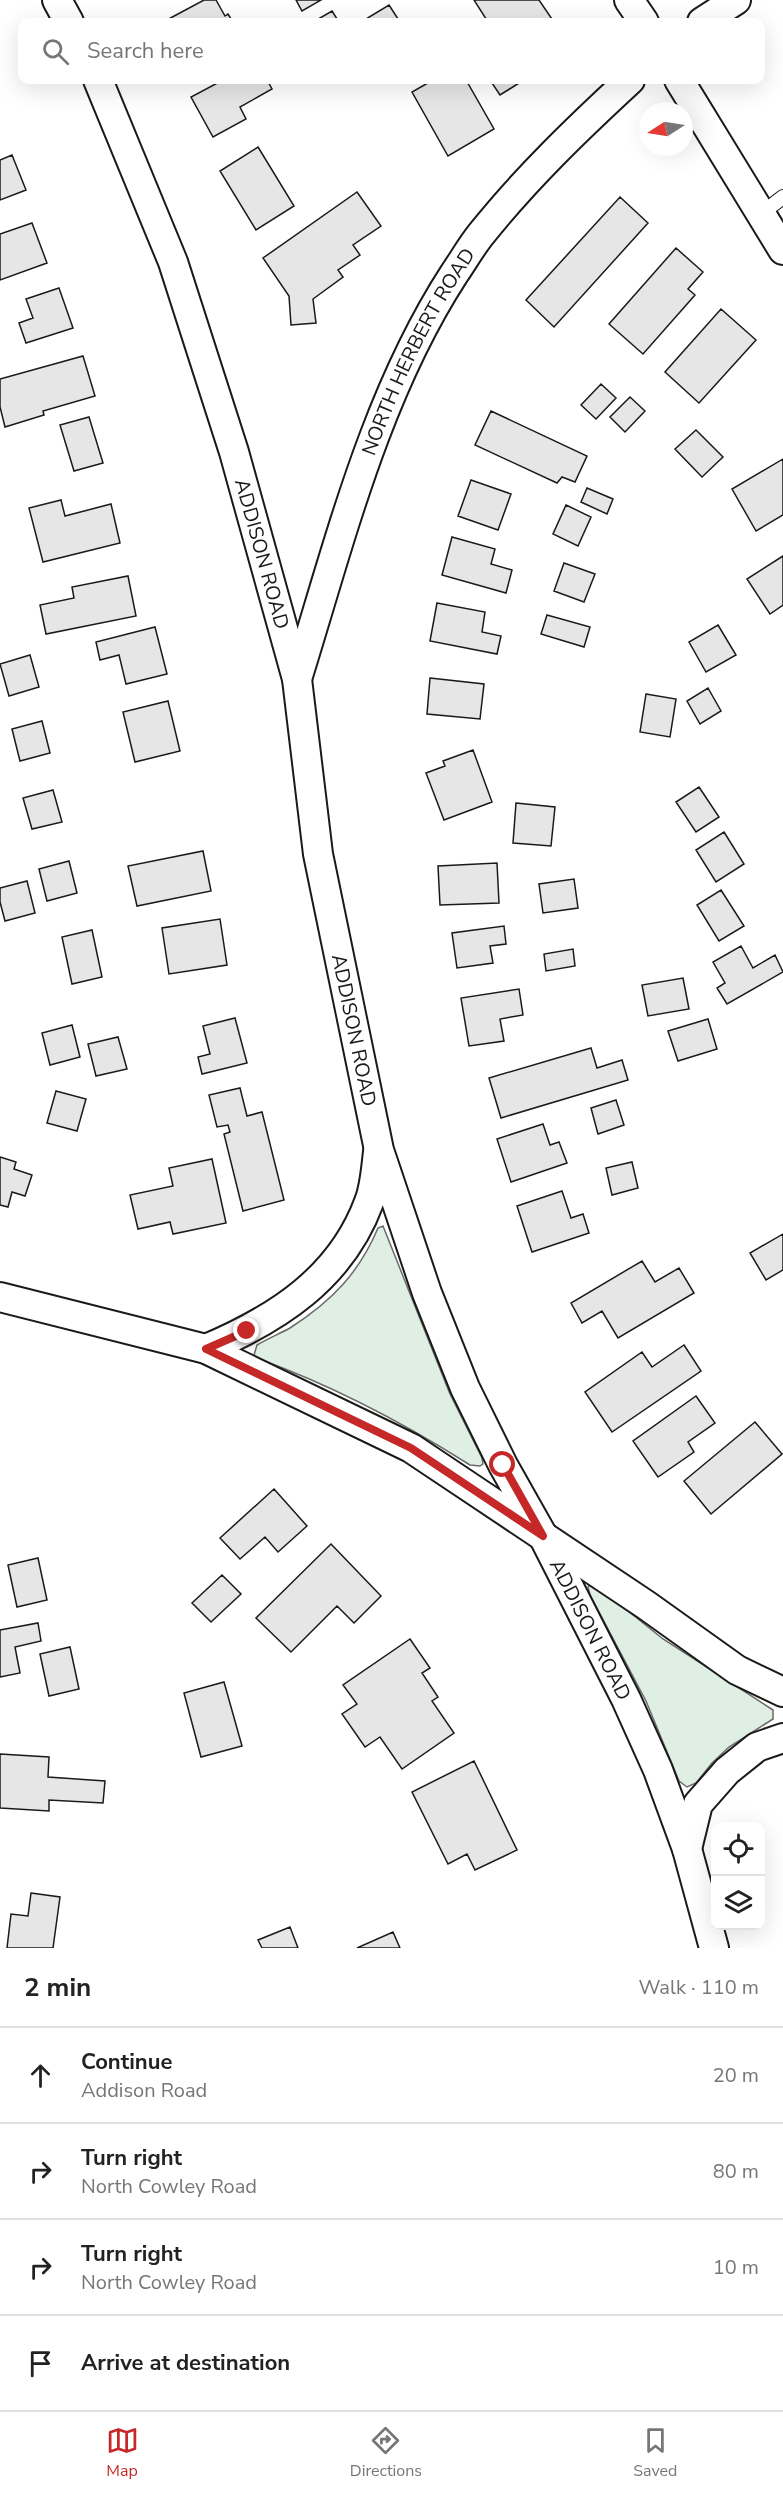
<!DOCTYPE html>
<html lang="en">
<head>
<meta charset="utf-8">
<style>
  body { margin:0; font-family:"Nunito Sans",sans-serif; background:#f2f2f2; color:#222 }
  .controls { position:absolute; right:18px; bottom:18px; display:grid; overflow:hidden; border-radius:12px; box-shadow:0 6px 24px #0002 }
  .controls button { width:54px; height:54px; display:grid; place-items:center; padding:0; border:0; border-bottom:2px solid #e0e0e0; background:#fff; color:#222; font:30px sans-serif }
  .compass { position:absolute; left:639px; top:102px; width:54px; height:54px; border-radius:50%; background:#fff; box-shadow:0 6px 24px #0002; rotate:258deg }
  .stop { position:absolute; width:18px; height:18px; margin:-14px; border:4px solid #c62828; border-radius:50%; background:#fff }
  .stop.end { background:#c62828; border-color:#fff; box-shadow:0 2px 6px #0008 }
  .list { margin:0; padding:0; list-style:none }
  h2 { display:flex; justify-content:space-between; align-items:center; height:78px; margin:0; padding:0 24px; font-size:26px }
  h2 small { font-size:20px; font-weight:400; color:#767676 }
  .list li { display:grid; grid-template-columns:39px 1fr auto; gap:18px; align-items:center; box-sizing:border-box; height:96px; padding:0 24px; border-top:2px solid #e0e0e0 }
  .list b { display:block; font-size:22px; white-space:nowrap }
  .list p { margin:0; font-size:20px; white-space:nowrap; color:#767676 }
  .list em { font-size:20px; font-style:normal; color:#767676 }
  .icon { flex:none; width:33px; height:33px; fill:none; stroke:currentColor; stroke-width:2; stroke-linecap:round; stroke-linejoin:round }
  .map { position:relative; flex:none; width:783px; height:1948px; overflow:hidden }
  .search { position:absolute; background:#fff; box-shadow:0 6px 24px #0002; left:18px; right:18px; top:18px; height:66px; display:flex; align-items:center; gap:15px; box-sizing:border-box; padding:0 21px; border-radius:12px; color:#767676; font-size:22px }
  .sheet { height:462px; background:#fff }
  nav { display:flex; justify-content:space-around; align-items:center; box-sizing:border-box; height:84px; border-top:2px solid #e0e0e0; background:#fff; font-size:16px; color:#767676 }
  nav a { display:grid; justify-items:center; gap:3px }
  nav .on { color:#c62828 }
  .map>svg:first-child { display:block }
</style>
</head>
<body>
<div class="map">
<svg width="783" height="1948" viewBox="0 0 783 1948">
  <rect width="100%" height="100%" fill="#fff"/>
  <path fill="#e0efe3" stroke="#6a6a6a" stroke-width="1.5" d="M383,1226L450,1394L482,1458L483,1464L480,1466L470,1465C402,1422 332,1385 256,1358L254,1355L257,1345C267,1339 279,1334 290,1328C332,1301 359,1273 378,1228Z
    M591,1584L598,1587L663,1639L773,1710V1719L729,1747L712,1763L696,1783L687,1787L679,1781L646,1701L590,1595L588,1587Z"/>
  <path fill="#e6e6e6" stroke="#1a1a1a" stroke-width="1.5" d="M204,0H216L225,16L228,14L233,22H163Z
    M296,0H321L302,11Z
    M474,0H539L554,22H488Z
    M389,5L400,22H361Z
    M332,11L339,22H313Z
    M223,80H267L272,89L240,107L246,119L213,137L191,97Z
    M433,80H466L494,129L448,156L412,92Z
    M490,80H524L500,95Z
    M258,147L294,206L256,230L220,171Z
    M12,155L26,190L0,200V160Z
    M357,192L381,226L353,245L360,255L338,270L343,277L313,299L316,323L291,325L289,296L263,258Z
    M620,197L648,223L554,327L526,300Z
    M32,223L47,263L0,280V234Z
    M676,248L703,272L688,289L695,295L643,354L609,324Z
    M59,288L73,328L26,343L19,323L33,318L26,299Z
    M721,309L756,340L699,403L665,372Z
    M83,356L95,396L43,411L44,415L5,427L0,407V379Z
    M601,384L616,398L596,419L581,405Z
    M630,397L645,411L625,432L610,417Z
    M491,411L587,456L575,482L562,477L557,483L475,445Z
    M89,417L103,463L74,471L60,425Z
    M696,430L723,457L702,477L675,449Z
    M783,459V515L756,531L732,489Z
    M471,480L511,494L498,530L458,516Z
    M587,488L613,499L607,514L581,502Z
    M61,500L65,516L111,504L120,543L43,562L29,508Z
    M566,505L591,517L578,546L553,534Z
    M452,537L495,549L491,564L512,570L506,593L442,575Z
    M783,556V605L770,614L747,579Z
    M564,563L595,574L584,602L554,591Z
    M128,576L136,616L46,634L40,605L74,598L72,587Z
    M437,603L485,612L482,632L501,636L497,654L430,641Z
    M547,615L590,627L584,647L541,634Z
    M718,625L736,655L706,672L689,642Z
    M155,627L167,674L126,684L119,655L100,660L96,642Z
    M30,655L39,687L9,696L0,664Z
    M430,678L484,684L480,719L427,714Z
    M708,688L721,711L700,724L687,701Z
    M646,694L676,699L670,737L640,732Z
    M168,701L180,751L135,762L123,712Z
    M42,721L50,753L20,761L12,729Z
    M473,750L492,802L444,820L426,773L445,766L443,761Z
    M699,787L719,817L696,832L676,802Z
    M53,790L62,822L32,829L23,798Z
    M516,803L555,807L551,846L513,843Z
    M724,832L744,864L716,882L696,850Z
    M203,851L211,891L137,906L128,866Z
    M69,861L77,893L47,901L39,869Z
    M497,863L499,903L440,905L438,866Z
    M574,879L578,908L543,913L539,884Z
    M27,881L35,913L5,921L0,902V888Z
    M721,890L744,926L719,941L697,905Z
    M220,919L227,965L169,974L162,928Z
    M504,926L506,944L490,946L493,963L457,968L452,933Z
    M92,930L102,977L72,984L62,937Z
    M741,946L753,968L775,955L783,972L727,1004L717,988L725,983L713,962Z
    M573,949L575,966L546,971L544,954Z
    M683,978L689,1009L648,1016L642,985Z
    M519,989L523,1015L500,1019L504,1041L469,1046L461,998Z
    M235,1018L247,1063L202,1074L198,1057L210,1054L203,1026Z
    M708,1019L717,1049L678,1061L668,1031Z
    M72,1025L80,1057L50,1065L42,1033Z
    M118,1037L127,1069L96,1076L88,1044Z
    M591,1048L597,1068L622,1060L628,1080L501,1118L489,1078Z
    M240,1088L247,1116L262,1112L284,1200L243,1211L224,1134L230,1132L228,1125L217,1127L209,1095Z
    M56,1091L86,1099L77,1131L47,1123Z
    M616,1100L624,1125L598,1134L591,1108Z
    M543,1124L550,1145L559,1142L567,1163L511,1182L497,1139Z
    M0,1157L16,1162L14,1169L32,1175L25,1196L12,1192L8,1207L0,1205Z
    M212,1159L226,1223L173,1234L170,1222L138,1229L130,1195L173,1186L169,1168Z
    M632,1162L638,1188L612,1195L606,1168Z
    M562,1191L571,1218L583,1214L589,1233L532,1252L517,1206Z
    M783,1234V1270L766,1280L750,1253Z
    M642,1261L655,1282L679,1268L694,1293L618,1338L602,1311L582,1323L571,1303Z
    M684,1345L701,1371L612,1432L585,1392L642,1352L652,1367Z
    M696,1396L715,1423L688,1442L694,1452L658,1477L633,1441Z
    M755,1422L782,1454L711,1514L684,1481Z
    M274,1489L307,1526L278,1552L265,1537L240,1559L220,1538Z
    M331,1544L381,1596L354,1623L337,1606L291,1652L256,1618Z
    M38,1558L47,1600L17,1607L8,1565Z
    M222,1575L241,1594L211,1622L192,1603Z
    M38,1623L41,1641L15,1647L20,1673L0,1677V1630Z
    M410,1639L430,1668L422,1673L438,1697L432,1701L454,1733L402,1769L380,1737L365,1747L342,1714L357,1704L343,1685Z
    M70,1647L79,1689L49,1696L40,1654Z
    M224,1682L242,1746L201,1757L184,1693Z
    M0,1754L49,1757L48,1777L105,1781L103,1803L49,1800V1811L0,1808Z
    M474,1761L517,1850L475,1870L467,1854L448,1864L412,1792Z
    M31,1893L60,1897L53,1948H7L11,1914L28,1916Z
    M290,1927L298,1948H262L258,1940Z
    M393,1932L400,1948H357Z"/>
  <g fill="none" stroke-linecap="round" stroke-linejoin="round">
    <g stroke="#1a1a1a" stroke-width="16">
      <path id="lane" d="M761,214L783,197"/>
    </g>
    <g stroke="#1a1a1a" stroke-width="32">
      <g id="street">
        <path d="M57,0L69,22"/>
        <path d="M629,0L644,22"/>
        <path d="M702,22L736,0"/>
        <path id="s1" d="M98,80L173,262L234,452L297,679L318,854L379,1150L427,1293L465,1388L503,1465L543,1536L626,1699L658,1770L687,1849L714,1948"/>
        <path d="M679,80L783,250"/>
        <path id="s2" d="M297,679C340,541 375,396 454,274C463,261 472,245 482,233C527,177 578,128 630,80"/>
        <path d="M0,1297L206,1349L411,1448L646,1605L737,1670L783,1692"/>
        <path d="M206,1349C277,1319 341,1278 369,1202C375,1187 376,1168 378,1152"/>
        <path d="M687,1849L698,1804L713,1787L727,1771L757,1747L783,1738"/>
      </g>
    </g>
    <use href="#lane" stroke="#fff" stroke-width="14"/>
    <use href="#street" stroke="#fff" stroke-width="28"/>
  </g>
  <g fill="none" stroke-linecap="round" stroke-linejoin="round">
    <path stroke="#c62828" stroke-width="8" d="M247,1331L206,1349L411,1448L543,1536L503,1465"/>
  </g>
  <g text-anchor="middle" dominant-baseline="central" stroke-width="4.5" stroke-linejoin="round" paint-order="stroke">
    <g font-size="20" fill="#1a1a1a" stroke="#fff">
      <text stroke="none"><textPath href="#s2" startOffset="350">NORTH HERBERT ROAD</textPath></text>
      <text stroke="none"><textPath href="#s1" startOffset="502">ADDISON ROAD</textPath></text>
      <text stroke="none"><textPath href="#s1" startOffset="988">ADDISON ROAD</textPath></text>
      <text stroke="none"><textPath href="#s1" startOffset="1636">ADDISON ROAD</textPath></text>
    </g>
  </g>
</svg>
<div class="controls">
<button><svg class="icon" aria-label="locate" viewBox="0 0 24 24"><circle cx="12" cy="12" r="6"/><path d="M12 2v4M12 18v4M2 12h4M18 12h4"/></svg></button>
<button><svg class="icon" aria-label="layers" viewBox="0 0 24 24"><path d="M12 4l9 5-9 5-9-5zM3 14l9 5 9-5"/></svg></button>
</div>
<svg class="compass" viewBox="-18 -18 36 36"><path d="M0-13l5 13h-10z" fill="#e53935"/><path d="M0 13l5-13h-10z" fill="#767676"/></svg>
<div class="stop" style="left:503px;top:1465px"></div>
<div class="stop end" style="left:247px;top:1331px"></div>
<div class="search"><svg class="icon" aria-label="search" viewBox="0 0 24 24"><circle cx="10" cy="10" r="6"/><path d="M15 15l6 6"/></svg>Search here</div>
</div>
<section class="sheet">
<h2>2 min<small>Walk · 110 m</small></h2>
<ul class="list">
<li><svg class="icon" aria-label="ahead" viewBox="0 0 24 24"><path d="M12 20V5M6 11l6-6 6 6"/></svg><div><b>Continue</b><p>Addison Road</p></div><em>20 m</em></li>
<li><svg class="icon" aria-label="right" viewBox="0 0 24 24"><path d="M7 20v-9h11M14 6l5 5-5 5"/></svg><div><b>Turn right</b><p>North Cowley Road</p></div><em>80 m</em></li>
<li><svg class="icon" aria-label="right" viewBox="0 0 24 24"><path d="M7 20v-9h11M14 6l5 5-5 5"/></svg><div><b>Turn right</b><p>North Cowley Road</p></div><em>10 m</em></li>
<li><svg class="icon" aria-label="arrive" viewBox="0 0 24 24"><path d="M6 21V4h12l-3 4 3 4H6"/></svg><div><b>Arrive at destination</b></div></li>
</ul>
</section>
<nav>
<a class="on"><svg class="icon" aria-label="map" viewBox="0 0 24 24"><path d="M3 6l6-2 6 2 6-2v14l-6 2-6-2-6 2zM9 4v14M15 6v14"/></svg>Map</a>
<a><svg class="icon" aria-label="directions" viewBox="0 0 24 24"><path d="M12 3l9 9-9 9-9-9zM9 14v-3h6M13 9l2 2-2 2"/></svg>Directions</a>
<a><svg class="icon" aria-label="saved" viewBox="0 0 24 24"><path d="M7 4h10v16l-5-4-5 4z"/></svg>Saved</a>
</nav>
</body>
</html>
